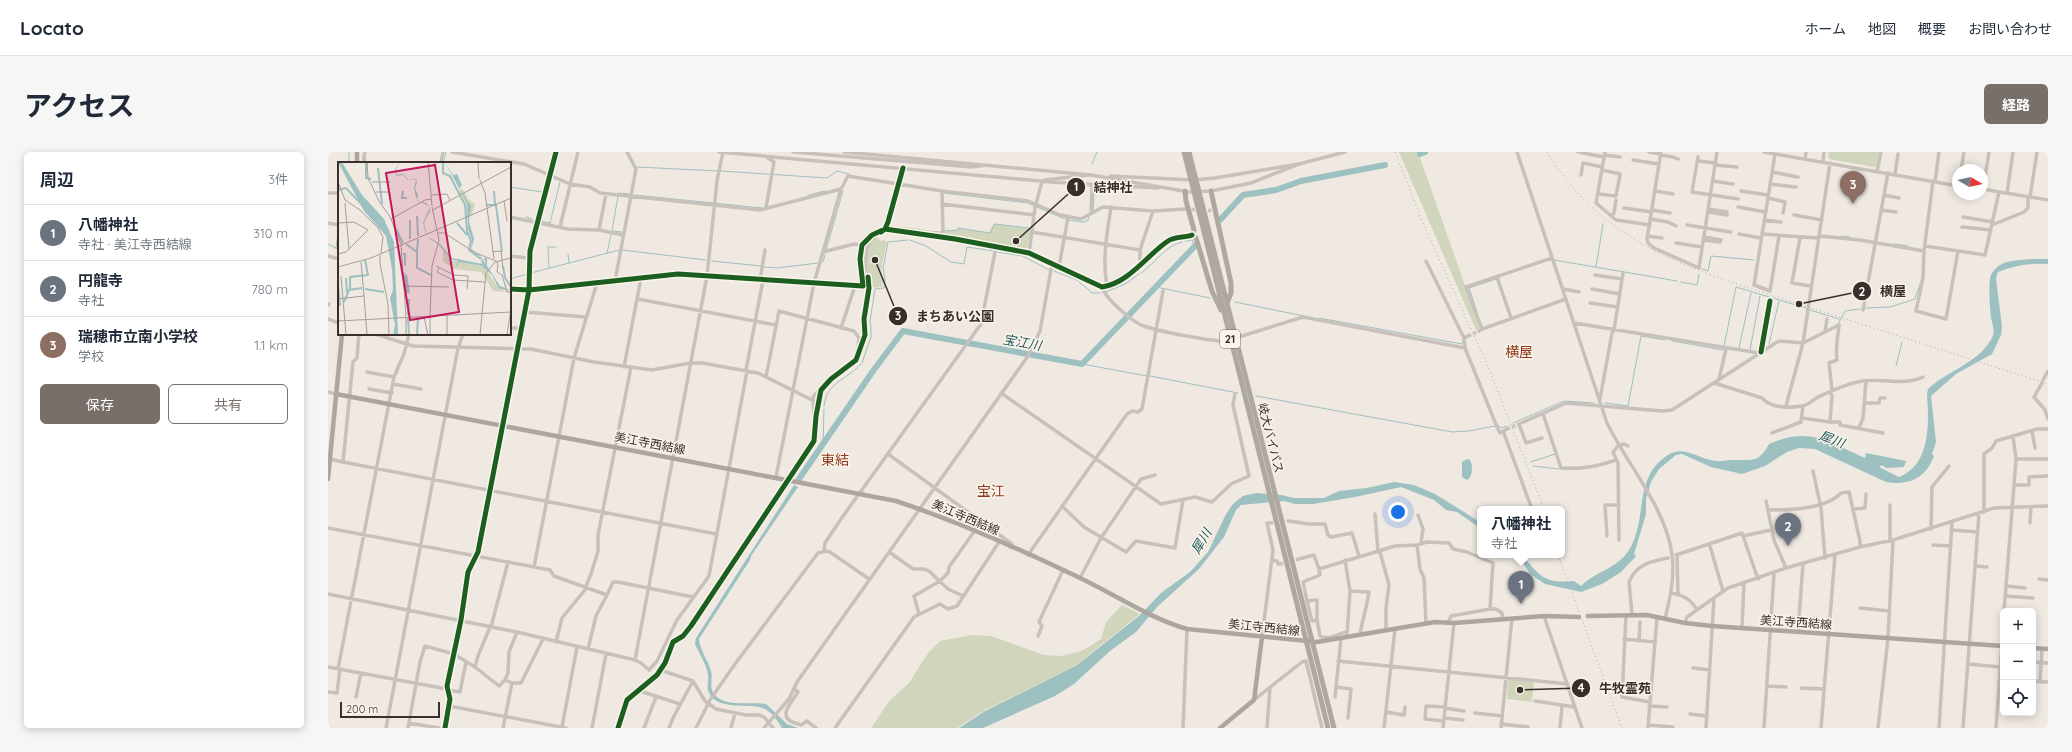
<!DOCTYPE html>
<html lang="ja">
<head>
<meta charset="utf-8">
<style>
  body { margin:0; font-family:Quicksand,"Noto Sans JP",sans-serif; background:#f6f6f7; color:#1f2937 }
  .controls { position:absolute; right:12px; bottom:12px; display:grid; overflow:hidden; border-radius:6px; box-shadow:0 2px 10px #0003 }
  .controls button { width:36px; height:36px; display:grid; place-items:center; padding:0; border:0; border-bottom:1px solid #e0e1e3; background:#fff; color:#1f2937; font:20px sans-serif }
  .compass { position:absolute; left:1624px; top:12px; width:36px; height:36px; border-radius:50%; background:#fff; box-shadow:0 2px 10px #0003; rotate:99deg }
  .scale { position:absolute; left:12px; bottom:10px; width:100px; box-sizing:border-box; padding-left:4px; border:2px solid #392e29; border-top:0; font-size:11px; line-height:14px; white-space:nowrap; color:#392e29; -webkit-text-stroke:3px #fbf4ea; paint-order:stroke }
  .you { position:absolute; left:1070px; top:360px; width:14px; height:14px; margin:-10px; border:3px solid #fff; border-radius:50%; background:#1a73e8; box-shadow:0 0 0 6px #1a73e833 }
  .badge { display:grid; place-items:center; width:26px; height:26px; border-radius:50%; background:#796f6a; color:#fff; font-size:13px; font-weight:700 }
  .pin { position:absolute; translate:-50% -33px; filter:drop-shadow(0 1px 2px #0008) }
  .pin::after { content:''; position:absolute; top:21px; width:14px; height:12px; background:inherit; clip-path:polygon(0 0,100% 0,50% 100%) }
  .popup { position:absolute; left:1149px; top:354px; width:88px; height:52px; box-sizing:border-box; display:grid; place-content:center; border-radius:6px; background:#fff; filter:drop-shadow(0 1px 3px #0005); font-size:13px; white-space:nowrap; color:#747a83 }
  .popup b { font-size:15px; color:#1f2937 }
  .popup::after { content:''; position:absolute; left:50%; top:100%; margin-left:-8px; border:8px solid transparent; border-top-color:#fff }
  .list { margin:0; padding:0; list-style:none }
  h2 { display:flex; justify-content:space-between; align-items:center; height:52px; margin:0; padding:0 16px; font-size:17px }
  h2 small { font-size:13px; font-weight:400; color:#747a83 }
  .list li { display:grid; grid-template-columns:26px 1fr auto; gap:12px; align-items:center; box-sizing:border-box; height:56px; padding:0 16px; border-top:1px solid #e0e1e3 }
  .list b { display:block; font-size:15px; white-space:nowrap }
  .list p { margin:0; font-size:13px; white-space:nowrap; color:#747a83 }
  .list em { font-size:13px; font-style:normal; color:#747a83 }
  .actions { display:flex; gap:8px; padding:12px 16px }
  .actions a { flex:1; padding:9px 0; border:1px solid #796f6a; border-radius:6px; text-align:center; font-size:14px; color:#796f6a }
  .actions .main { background:#796f6a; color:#fff }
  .icon { flex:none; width:22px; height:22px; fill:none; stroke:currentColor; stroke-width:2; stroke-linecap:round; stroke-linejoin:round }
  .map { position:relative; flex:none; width:1720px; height:576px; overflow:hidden; border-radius:6px }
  header { display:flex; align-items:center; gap:24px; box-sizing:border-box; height:56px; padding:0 20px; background:#fff; border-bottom:1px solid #e0e1e3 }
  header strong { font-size:19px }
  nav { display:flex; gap:22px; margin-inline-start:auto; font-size:14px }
  .intro { display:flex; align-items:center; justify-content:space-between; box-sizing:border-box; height:96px; padding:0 24px }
  h1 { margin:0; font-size:28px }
  .button { padding:10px 18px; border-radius:6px; background:#796f6a; color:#fff; font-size:14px; font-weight:700 }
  main { display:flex; gap:24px; padding:0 24px }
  aside { flex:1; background:#fff; border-radius:6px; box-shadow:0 2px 10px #0003 }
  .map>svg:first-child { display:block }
</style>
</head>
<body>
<header>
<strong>Locato</strong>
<nav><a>ホーム</a><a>地図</a><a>概要</a><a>お問い合わせ</a></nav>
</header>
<div class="intro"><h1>アクセス</h1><a class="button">経路</a></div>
<main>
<aside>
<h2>周辺<small>3件</small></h2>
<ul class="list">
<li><span class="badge" style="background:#6b7280">1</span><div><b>八幡神社</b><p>寺社 · 美江寺西結線</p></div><em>310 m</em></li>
<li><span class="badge" style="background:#6b7280">2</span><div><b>円龍寺</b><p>寺社</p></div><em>780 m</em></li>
<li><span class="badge" style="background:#8d6e63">3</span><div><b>瑞穂市立南小学校</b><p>学校</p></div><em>1.1 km</em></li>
</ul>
<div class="actions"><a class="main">保存</a><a>共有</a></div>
</aside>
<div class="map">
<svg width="1720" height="576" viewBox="0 0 1720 576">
  <rect width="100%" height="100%" fill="#efe9e2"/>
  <path fill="#d0d5bc" d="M1071,0H1090L1152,176L1148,178Z
    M1500,0H1551L1548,14L1546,15L1501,7Z
    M665,72L703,77L699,96L693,97L566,76L577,75L613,80L629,78L630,76L661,81Z
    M548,85L553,89L555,88L559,90L553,118L555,128L554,135L542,136C542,115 531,103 548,85Z
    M794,453L812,462L748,513L657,558L629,576H543L562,548L581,531L600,501L612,489L644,483L663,484L716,503L733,504L754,499L773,487L778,470Z
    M1180,526L1206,529L1204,550L1179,547Z"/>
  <path fill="#9dc0c1" d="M1703,107H1720V112C1702,111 1687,113 1670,120L1668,126L1674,175L1673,183L1664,202L1628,222L1603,244L1608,290L1604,302L1606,304C1598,326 1581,334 1558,330L1487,297L1471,296L1459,300L1437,314L1414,322L1383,315L1354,302L1348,303L1331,317L1323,330L1318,347V362L1306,402L1308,404L1293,420L1274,432L1253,440L1217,432L1202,422L1195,411L1187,403H1193C1214,424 1214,432 1246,429L1253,434C1268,419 1289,417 1301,398C1320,368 1305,324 1340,303C1356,292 1372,308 1389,309C1393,310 1397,308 1401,308C1422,307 1430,313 1441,292C1482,274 1500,290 1537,306L1538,301L1578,309L1576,315L1558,316L1554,313L1551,315L1571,325C1603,312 1601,271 1599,242L1600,237C1619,219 1648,212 1662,189C1668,181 1665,175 1663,166C1662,157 1660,131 1663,123C1665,118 1671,113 1676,111C1684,108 1694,108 1703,107Z
    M1139,307L1142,308C1145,313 1145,325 1139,328L1134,325V310Z
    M1066,330L1086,333L1107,342L1152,370V376L1129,360L1118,358L1106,348L1073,335L1027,345L985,352H967L956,349L913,353L908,358L896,385L871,417L829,455L808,480L782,499L746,532L727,544L655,576H631L657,559L749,513L811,464L833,441L862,420L880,400L898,362L905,352L915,344L928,341L953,343L966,346H996L1011,339L1039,336Z
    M466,333L470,335L423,404L422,408L371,487C372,499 380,508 383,519C385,525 382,532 384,538C392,557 421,549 438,552L459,572L470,576H454C450,569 444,560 435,556C422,551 390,559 381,541C378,535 381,529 380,523C379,513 371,501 367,492L368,486Z"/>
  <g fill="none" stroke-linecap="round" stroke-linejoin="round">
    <path stroke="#9dc0c1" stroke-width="1" d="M21,0V11
      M37,11L38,7
      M115,11L118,0
      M764,12L769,0
      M309,15L390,19
      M393,19L499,26L509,19L521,22
      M222,31L213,69L222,71
      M182,35L214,40
      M290,41L301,42
      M616,41L700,51L706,54
      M306,43L434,56
      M481,43L497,39
      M290,44L284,79L294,80
      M709,55L737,67
      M762,60L763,36
      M198,65L204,67
      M740,68L756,70L760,68L761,64
      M222,71L232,30
      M617,79L630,78V76L662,81L667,72L701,76
      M1513,84L1522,85
      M582,88L598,94L623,110L636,112L639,95L666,99
      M857,89L864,88L866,94
      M0,92L11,98
      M1567,92L1580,94
      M8,96L11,74
      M294,98L378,108
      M498,98L515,39
      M669,100L695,104L721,118
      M279,101L283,83
      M240,102L241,111
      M1226,108L1349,129
      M384,109L433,114
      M495,110L497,103
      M436,115L449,116L490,111
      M1268,115L1275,72
      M221,116L220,95H228
      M1374,117L1380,119L1383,104L1426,108
      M726,119L749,128L764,141H773
      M203,121L291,98
      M813,121C827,112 837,93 854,90
      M182,127L199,122
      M1353,130L1369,133L1371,122
      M828,135L882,146
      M778,140L797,132L811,122
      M907,150L976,164
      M1538,156L1562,155L1587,147L1593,129
      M1482,158L1511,167
      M1149,160L1141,136L1168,127
      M991,166L1134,192L1135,189
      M1510,172L1517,159L1532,157
      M543,175L542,169L547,137L556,136L557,127L555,117L560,90L580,88
      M1344,189L1395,198
      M1441,192L1451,149
      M1396,194L1408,135L1478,156
      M1411,196L1423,141
      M1422,198L1432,144
      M534,211L543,185V176
      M754,212L819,224
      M1568,214L1574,190
      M822,224L910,241
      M928,244L1124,280L1141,279L1167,274
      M1277,251L1300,254L1313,184L1337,188
      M496,254C499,229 518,229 533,212
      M1185,271L1236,249L1266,251
      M1170,273L1173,276L1179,274
      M495,292L496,257
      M1203,310L1227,302
      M1205,314L1231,317"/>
    <path stroke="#9dc0c1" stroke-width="6" d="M1092,2L1097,0
      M892,68L915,43L948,38L973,29L1057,13
      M471,327L545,219L575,179L754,212L867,94"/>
    <path stroke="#cbc4bd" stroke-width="3.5" stroke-dasharray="3.5 2" stroke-linecap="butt" d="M858,57L890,59
      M1140,184L1151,179
      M1179,277L1191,272
      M942,371L961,369
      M952,412L971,407"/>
    <path stroke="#c8c1bb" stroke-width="3.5" d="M124,0L196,12L242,32L262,35L272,41L432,58L513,37
      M391,0L723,30L830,36
      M465,0L644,15L659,13
      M516,0L763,23L861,40L883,39L923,31L971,12
      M1189,0L1279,271C1299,312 1339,358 1344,403C1347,425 1342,446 1337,467
      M1250,0L1276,5
      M1277,0L1268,51L1288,68L1322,73
      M1321,0L1332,2
      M1333,0L1319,87L1320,91L1326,96L1371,116L1389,0
      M1436,0L1630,34
      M1447,2L1426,133L1442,139L1451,84
      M1276,3L1292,5
      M1332,3L1345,5L1350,7
      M1370,5L1364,40L1410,47
      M1477,7L1478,0
      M1305,8L1331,12
      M1370,9L1388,11
      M1495,10L1496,0
      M35,11L37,0
      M113,11L115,0
      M1387,13L1409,15
      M1274,18L1292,22
      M1633,18L1636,0
      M1549,19L1553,0
      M1444,20L1470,25
      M1567,22L1570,2
      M1253,23L1255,11L1274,15
      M782,24L866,28L887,26L971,12L1017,0
      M717,28L760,23
      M1385,29L1405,32
      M1605,29L1596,99L1595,126L1588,159L1618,167L1630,99
      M1607,30L1611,0
      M1442,32L1468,35
      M762,33L765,34L764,61
      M1654,37L1720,48
      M1655,38L1661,0
      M1327,39L1345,42
      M1413,39L1440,43
      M0,41H11
      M1679,41L1685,0
      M1270,42L1288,44L1292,23
      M1556,43L1571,46
      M1702,45L1709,0
      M1440,46L1457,50L1455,61
      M614,52L706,63
      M1410,55L1437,60
      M438,56L446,10L440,6
      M1296,56L1324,60
      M1380,57L1399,60
      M1324,58L1342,61
      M1553,58L1568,60
      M1380,60L1399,63
      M1466,63L1494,68
      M1283,64L1286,61L1288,48
      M182,65L240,77L271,78L295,83
      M1635,65L1665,70
      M1322,67L1340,70L1348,74
      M1436,68L1453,70
      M0,71L11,73
      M1359,73L1403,80
      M1664,73L1696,60L1700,56V45
      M232,75L250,0
      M1634,75L1663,78
      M271,78L278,42
      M704,80L812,98
      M601,81H615L614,39
      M1411,82L1433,86
      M1434,82L1490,86
      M1319,84L1334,86
      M1492,84L1532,88L1596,99
      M1376,85L1393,88
      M1472,86L1464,131L1483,134
      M1375,88L1392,90
      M1348,91L1374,95
      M1597,94L1657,103L1671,40
      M495,100L526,92L534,93
      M701,101L707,56L714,29
      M0,104L11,107
      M182,104L201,106
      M1098,109L1136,186
      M812,113V98L825,59
      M731,115L740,65
      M1267,123L1294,127
      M1169,125L1183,166
      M432,128L437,98
      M287,129L308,17L299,0
      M779,134C774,107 779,82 783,55
      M774,135C777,146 805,171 816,174C829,179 886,190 898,189L975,165L1137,196
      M182,137L201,138L350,122L535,134L532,107L534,93L544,83L557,77L627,87L701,101L774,135C801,131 819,103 840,89C847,84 857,86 864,83
      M1235,137L1251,140
      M1264,137L1292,142
      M310,147L448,173
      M1262,151L1290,155
      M0,153L1,152
      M1535,158L1560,21
      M197,160L258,165
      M0,167L11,171
      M1246,171L1431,201
      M182,176H194
      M513,176L527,134
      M1154,177L1138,135L1224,106
      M1151,179L1154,177L1238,147
      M1497,180L1499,167
      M47,182L85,194L203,197L266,210L324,218L362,211H374L430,221L484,248
      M1140,184L1136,186L1137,196L1169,275L1172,281L1179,277
      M1433,200L1442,149
      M296,215L313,126
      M418,218L435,128
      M39,220L66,225
      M438,225L451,159L526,179L531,186L530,197
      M1391,227L1398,197
      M1715,228L1720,219
      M1386,231L1434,246C1443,256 1461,256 1474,254C1480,253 1485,248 1490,245C1503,239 1520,231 1534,229C1552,226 1577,234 1595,225
      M1714,231L1706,245L1717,258L1720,267
      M65,232L93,237
      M41,237L64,241
      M1504,239L1501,211L1509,208C1507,196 1510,185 1511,173
      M0,240L8,242
      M1502,240L1504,244L1502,270H1512V273L1555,281
      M673,241L833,352L867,345L884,350L903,332L921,324L905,253L907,242
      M1272,247L1284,181L1286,178L1295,121
      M1537,251H1551L1552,246H1557
      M1458,254L1475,191L1502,11
      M1215,262L1233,316C1255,317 1267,315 1288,308
      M1474,266L1502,270
      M486,269L485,245L499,229
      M1531,276L1535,266L1538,229
      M1175,279L1204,357
      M1704,279L1707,296
      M1444,281L1473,270L1475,254
      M1214,286L1198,291L1191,272L1238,251L1334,259L1344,258L1449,190L1453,189L1475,191L1511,173
      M560,302L684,392L682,395
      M1,307L15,310L25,210L29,206L31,182
      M1688,307H1720
      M15,310L388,382
      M1485,319L1493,356L1497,406
      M448,325L486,131L513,37L520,24L614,39L700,49L732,63L753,67L775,55L825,59L857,57
      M1686,333H1701V325L1720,324
      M1438,349L1446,388L1458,416
      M734,354L756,375L798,400L808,389L847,396L855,348
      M1526,357L1537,356L1538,342
      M1441,358C1463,358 1498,357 1513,341L1521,340L1532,389V395
      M1656,360V302L1664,296L1668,289L1709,277H1720
      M1047,362L1050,400
      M1090,363L1095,377L1093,391
      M961,369L981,372H997L1000,383L1003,385L1024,381L1031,404
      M1702,371L1703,355
      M0,376L222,418L226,424L279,443L285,430H290L365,445
      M1603,377L1604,335L1621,314
      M1624,378L1650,380
      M1279,384L1277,353H1291
      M1415,384L1430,427
      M1291,388L1290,311L1285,300L1290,294L1296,292L1300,294
      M1562,388V353
      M1089,393L1092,417L1096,426L1098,472
      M1605,393L1623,394
      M1382,394L1395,439
      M496,399L497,391L513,367L653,172L668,95
      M561,400L585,417H596L601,419L620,437L635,444
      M1052,400L1061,433L1058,456V478
      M700,403L799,262L804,259L810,260L814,257L835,139
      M1348,403L1414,381L1415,384L1443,378
      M1349,403L1350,442
      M971,407L986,403L991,417
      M944,408L949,409L950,412H952
      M1017,408L1022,439L1019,483
      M1648,414L1659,415
      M206,415L246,206L269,131
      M752,426L773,386L813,327L827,323
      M1711,427L1720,428
      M1678,434L1697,436
      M1022,439L1041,440C1039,455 1034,468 1032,483
      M1343,441C1355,443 1363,447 1369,458
      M0,442L189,480L307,508L313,511L321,518L329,509L349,468L381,424L419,219
      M1677,444L1705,446
      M979,449L984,469L989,468
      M1532,456L1561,459
      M1676,459L1688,308L1685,284
      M591,462L586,444L612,429L620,421L621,415L653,370
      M1298,463L1294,545L1322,550
      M1304,463L1301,430C1308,412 1324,409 1340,406
      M1216,464L1254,576
      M1120,471L1123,464L1162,457
      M1357,471L1359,465L1400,436L1458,416L1532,395L1565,388L1666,356L1720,354
      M163,475L180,410
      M1414,476L1416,430
      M1470,479L1475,412
      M1019,480C1010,481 1001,489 992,484L989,468V448L979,449L975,430L992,423L991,417L1067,394L1089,393L1099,390L1121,391L1125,397L1139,400L1165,411L1162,457H1168L1174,461L1175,467
      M710,484L714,474L711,470C719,452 727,436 735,418
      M934,485L945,398L939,371H942
      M1296,487L1327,490
      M1311,489L1312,470
      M228,490L234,466L256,439L263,422L270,399V383L303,215
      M260,497L268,464L279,443
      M307,508L379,124L389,29L395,0
      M1010,509L1240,532
      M1705,510L1720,511
      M1640,512L1672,515
      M0,515L119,537
      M147,515L150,504L162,475
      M1365,516L1382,518
      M10,517L66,225L76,202L81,182
      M334,517L335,519L365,529L377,549L388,557L418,563H431L436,565L445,576
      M177,528L180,521L181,500L189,480
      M1705,529L1720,530
      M1712,530L1714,497
      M1439,534L1458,535
      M1008,535L1023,537L1020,566
      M1473,536L1496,537
      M466,537L470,540C466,547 452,561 461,568C464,571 469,571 473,573L479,569L488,576
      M120,538L132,540L138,510
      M309,538L352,552
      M0,540L9,541L12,517
      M28,545L33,521
      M1007,545L1013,487
      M926,548L974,510L978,509L994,576
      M1207,549L1247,555
      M121,554L238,576
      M1321,554L1339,555
      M1117,556L1136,559
      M1058,560L1076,563L1077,555
      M1147,561L1174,564
      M1362,562L1379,564
      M1116,566L1135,568
      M1116,569L1097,567L1098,554L1117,555
      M81,571L111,576
      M1173,572L1200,575
      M1320,573L1345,575
      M234,575L249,495
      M0,576H2
      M58,576L130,196L135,182
      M80,576L92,510L97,494L126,502L147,515L171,534L177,528L184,531H193L215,487
      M117,576L122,547L119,534L133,468L140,420L150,400L201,138L202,99L228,0
      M175,576L184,531
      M264,576L278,502
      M290,576L299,548L329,523L337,511L345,490L355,484L363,474L486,289L491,242L503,227L525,212L531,202L537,183L536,167L541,136L537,112L539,96L542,89L557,77L569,42L575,16
      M316,576L328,545
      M341,576L346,564L365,529
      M368,576L382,548L407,512L490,401L498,399L502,400L541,427
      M403,576L407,561
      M436,576L461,547L469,530L700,204L712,179L724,112
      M507,576L586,465L612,452L620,457L629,454L671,390
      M855,576L859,477
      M939,576L942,536
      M1056,576L1067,477
      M1115,576L1126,471
      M1173,576L1184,466
      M1232,576L1234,554
      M1320,576L1329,465
      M1378,576L1386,446
      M1436,576L1446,422
      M1493,576L1507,403
      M1550,576L1560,486L1565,388
      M1611,576L1624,370
      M1635,576L1651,361
      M1668,576L1675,475"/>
    <path stroke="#ada6a0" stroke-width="4.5" d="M29,11V0
      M8,242L568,349C631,370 692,397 752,426C788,443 821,466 859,477L989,490L1107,470L1126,471L1216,464L1251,465
      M0,327L14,182
      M1260,464L1319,463L1357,471L1384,474L1675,494
      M1705,496L1720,497
      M892,576L926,548L934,485"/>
    <path stroke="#aea8a1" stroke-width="5" d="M856,0L1000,576
      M861,0L1006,576
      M857,39L858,49L866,78L864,83L868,86L884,139L893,158
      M883,39L903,131V141L899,151"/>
    <path stroke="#b0aaa5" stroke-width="1" stroke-dasharray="1 3" stroke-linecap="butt" d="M1067,0L1097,76L1159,212L1216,357
      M1219,0C1267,77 1331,106 1415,134L1720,232
      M1230,403L1294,576"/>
    <g stroke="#fbf4ea" stroke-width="8">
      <path id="cycleway" d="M553,80L557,77L560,70L575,16
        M182,137L201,138L350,122L535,134L532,107L534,93L544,83L557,77L627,87L701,101L774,135C801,131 819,103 840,89C847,84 857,86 864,83
        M1433,200L1442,149
        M117,576L122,547L119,534L133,468L140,420L150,400L201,138L202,99L228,0
        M290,576L299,548L329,523L337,511L345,490L355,484L363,474L486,289L488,264L493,238L503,227L528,208L537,183L536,167L541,136L540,125"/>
    </g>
    <use href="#cycleway" stroke="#1b5e20" stroke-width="5"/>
  </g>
  <g text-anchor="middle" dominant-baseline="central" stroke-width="3" stroke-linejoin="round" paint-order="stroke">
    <rect fill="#fbf4ea" stroke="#736963" stroke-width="1" x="892" y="178" width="20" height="18" rx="3"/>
    <g font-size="11" font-weight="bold" fill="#392e29">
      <text x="902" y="187">21</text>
    </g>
    <g font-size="12" fill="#392e29" stroke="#fbf4ea">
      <text transform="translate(943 286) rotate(76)">岐大バイパス</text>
      <text transform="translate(322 291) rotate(11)">美江寺西結線</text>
      <text transform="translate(638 365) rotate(23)">美江寺西結線</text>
      <text transform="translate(1468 470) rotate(4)">美江寺西結線</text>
      <text transform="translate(936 475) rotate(6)">美江寺西結線</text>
    </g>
    <g font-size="13" font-style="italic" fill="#1b585e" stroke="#fbf4ea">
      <text transform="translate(694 190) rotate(10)">宝江川</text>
      <text transform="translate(1504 287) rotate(20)">犀川</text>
      <text transform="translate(873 389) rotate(-59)">犀川</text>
    </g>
    <g font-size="14" fill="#8d3a1d" stroke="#fbf4ea">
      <text x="1191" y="200">横屋</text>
      <text x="507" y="308">東結</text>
      <text x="663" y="339">宝江</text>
    </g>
  </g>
  <g transform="translate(10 10)">
    <rect width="173" height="173" fill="#efe9e2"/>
    <path d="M125,27L130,37L137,42L134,52L129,54L128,44L121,30ZM100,82L105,87L113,98L146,105L161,127L173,130L155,129L143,110L116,107L105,99V88Z" fill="#d0d5bc"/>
    <path d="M0,0L5,2L24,33L46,57L56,80L60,173H55L57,163L52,136L55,128L54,107L48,74L26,49ZM62,0L58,8L59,13L65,12L71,18L78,17L79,20L77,27L80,33L79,39L88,41L92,45V49L86,61L88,69L89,75L94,77L102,82L114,96L144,102L143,95L138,92L133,87L134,78L130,67L129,41L107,0L115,13L119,12L124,23L122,25L123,29L133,44L136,43L133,44L131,59L136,77L133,88L142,93L148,103L146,96H149V104L162,124L173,128L161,127L154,113L144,104L121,100L117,107L120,99L113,97L100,82L89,75L85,61L92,45L79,38L76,27L78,18H70L65,13L60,14L58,13L57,8Z" fill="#9dc0c1"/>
    <path fill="none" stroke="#9dc0c1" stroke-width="2" d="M28,0V16L33,17M105,0V11L112,14L127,43L129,69L133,79L131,88L143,97M40,6L44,42M0,28L8,26L28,47M65,29L64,36H69M156,29L157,42M149,43H158L164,90M79,54L80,74M119,61L129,73M58,67L65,81M72,77V58M68,82L79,90V106L93,113M79,90L80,77M65,92H67V104M165,104L167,116L173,125M66,111L69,131M68,113L71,131M8,116L9,131M0,123L2,144M27,127L46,130M12,128V115L30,113L27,98M6,140L11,128L24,126M70,153L71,137M70,156L71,173M79,173L80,155"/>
    <path fill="none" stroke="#a69e98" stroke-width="1" d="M29,0L30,16L41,39L52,55L63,82L68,155M90,0L94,44M140,0L141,17M142,18L147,31L156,97M0,20L7,38L22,48L40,66L45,75L43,91M34,20H52M38,30H52M93,33L109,32L112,38M166,39L169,59M7,41L11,87M95,48L173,5M53,57L87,38L93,37M0,61L16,60L30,68L8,90L0,92M100,71H106L138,91L158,99L160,102L159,110L164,113L169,130H173M154,90L163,89L165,107M42,93V102L50,142L51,173M23,100L26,134M98,104L116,113L130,114L129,127M0,105L33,96L173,36M101,106L99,110L115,118L147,120M3,114L8,173M66,124L111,125M0,137L26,134L29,173M92,154L94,104L101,78L94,45M68,155V173M86,155L90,173M0,159L173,150M92,173V154M109,173V154M142,173L148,111L157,100L173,96M169,173L173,147"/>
    <path fill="#c2185b" fill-opacity="0.15" stroke="#c2185b" stroke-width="2" d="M97,3L121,150L72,158L48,11Z"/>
    <rect width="173" height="173" fill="none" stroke="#392e29" stroke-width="2"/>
  </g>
  <path fill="none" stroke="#392e29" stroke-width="1.5" d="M688 89L748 35M1471 152L1534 139M547 108L570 164M1192 538L1253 536"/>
  <g fill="#392e29" stroke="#fbf4ea" stroke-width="1.5">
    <circle cx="688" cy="89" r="4"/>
    <circle cx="1471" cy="152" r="4"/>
    <circle cx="547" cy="108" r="4"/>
    <circle cx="1192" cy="538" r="4"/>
    <circle cx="748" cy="35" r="10"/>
    <circle cx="1534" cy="139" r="10"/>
    <circle cx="570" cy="164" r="10"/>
    <circle cx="1253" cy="536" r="10"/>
  </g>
  <g font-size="12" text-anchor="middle" font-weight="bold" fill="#fff">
    <text x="748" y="39">1</text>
    <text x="1534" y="144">2</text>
    <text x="570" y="168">3</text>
    <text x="1253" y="540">4</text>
  </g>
  <g font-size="13" text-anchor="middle" font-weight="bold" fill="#392e29" stroke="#fbf4ea" stroke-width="3" stroke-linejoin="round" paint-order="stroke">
    <text x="785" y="40">結神社</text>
    <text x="1565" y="144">横屋</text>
    <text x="627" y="169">まちあい公園</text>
    <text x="1297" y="541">牛牧霊苑</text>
  </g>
</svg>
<div class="controls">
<button>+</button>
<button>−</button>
<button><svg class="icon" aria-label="locate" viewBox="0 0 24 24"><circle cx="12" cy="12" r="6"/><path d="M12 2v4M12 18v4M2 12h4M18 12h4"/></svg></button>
</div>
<svg class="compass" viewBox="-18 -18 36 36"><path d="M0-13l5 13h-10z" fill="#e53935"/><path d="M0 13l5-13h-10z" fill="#747a83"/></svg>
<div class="scale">200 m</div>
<div class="you"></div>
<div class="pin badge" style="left:1193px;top:452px;background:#6b7280">1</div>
<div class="popup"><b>八幡神社</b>寺社</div>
<div class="pin badge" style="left:1460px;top:394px;background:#6b7280">2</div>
<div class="pin badge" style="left:1525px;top:52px;background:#8d6e63">3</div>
</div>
</main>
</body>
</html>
